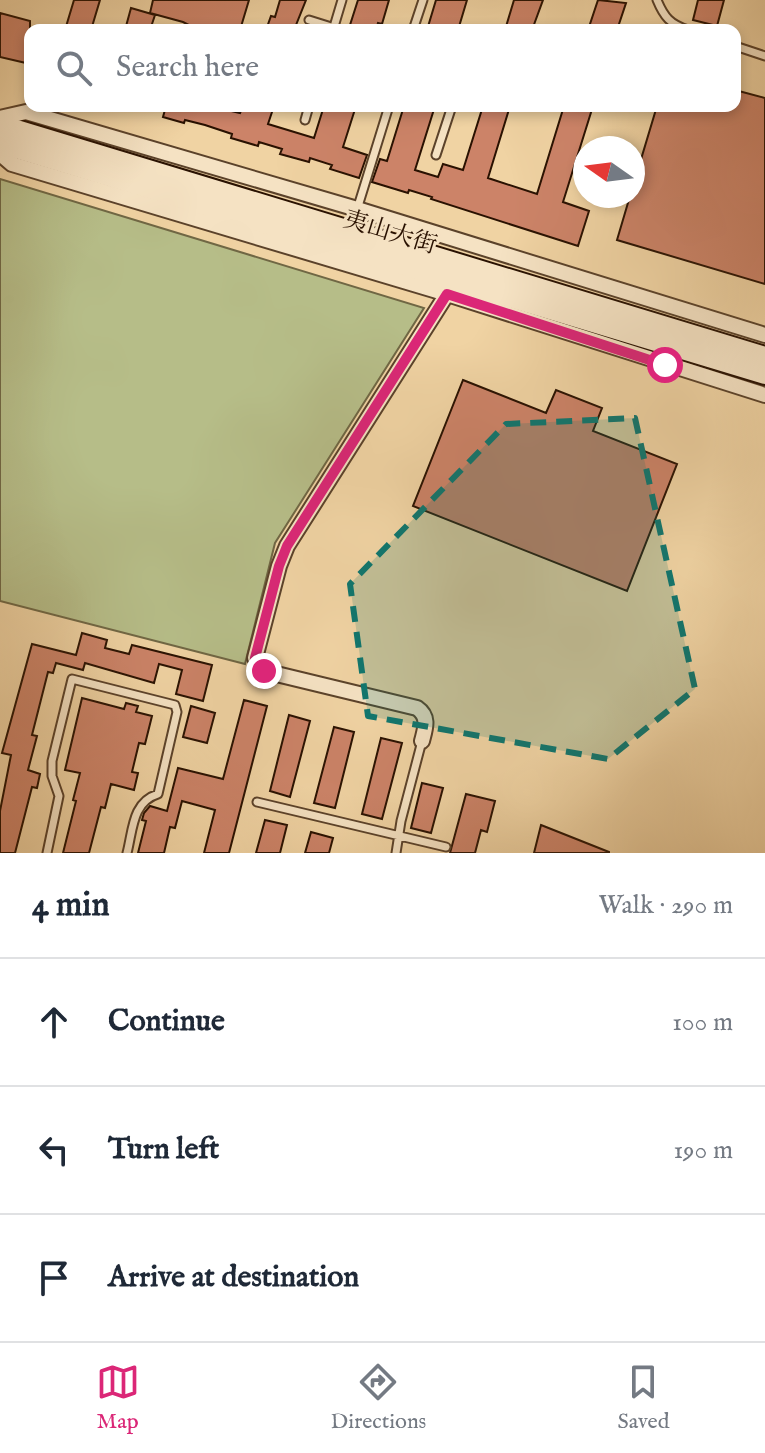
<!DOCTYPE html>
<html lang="en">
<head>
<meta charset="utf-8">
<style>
  body { margin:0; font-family:"IM FELL English","Noto Serif SC",serif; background:#f6f6f7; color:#1f2937 }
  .compass { position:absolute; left:573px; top:136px; width:72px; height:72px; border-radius:50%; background:#fff; box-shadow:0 4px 12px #0003; rotate:284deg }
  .stop { position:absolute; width:24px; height:24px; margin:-18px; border:6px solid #db2777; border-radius:50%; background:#fff }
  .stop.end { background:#db2777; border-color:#fff; box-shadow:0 2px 8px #0008 }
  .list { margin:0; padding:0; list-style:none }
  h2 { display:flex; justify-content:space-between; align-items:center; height:104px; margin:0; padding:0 32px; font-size:34px }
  h2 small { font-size:26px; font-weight:400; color:#747a83 }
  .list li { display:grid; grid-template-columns:52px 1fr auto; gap:24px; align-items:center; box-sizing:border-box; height:128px; padding:0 32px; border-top:2px solid #e0e1e3 }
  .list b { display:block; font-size:30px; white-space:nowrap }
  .list em { font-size:26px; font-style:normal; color:#747a83 }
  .icon { flex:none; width:44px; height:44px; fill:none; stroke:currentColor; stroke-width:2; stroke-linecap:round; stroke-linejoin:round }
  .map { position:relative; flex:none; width:765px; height:853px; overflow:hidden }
  .search { position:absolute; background:#fff; box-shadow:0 4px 12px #0003; left:24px; right:24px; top:24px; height:88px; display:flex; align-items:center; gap:20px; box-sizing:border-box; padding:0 28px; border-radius:16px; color:#747a83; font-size:30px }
  .sheet { height:488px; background:#fff }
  nav { display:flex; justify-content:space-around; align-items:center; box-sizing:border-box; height:112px; border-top:2px solid #e0e1e3; background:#fff; font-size:22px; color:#747a83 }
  nav a { display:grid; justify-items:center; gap:4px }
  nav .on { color:#db2777 }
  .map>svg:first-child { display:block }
</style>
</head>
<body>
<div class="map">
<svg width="765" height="853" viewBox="0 0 765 853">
  <rect width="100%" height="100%" fill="#f0d3a3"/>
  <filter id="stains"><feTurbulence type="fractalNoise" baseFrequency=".0025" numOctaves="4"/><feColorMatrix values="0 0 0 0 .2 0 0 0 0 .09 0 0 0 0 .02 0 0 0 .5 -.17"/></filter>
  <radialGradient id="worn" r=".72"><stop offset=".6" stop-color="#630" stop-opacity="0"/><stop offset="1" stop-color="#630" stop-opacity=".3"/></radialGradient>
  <path fill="#b6bd88" stroke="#706744" stroke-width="2" d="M0,179L424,308L275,543L245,664L0,601Z"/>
  <path fill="#cc8368" stroke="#291101" stroke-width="2" d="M74,0H100L91,30H65Z
    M153,0H249L240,30H188L189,25L183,22L150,13Z
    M280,0H306L294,30H266L271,16L275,17Z
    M358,0H389L382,24L378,23L376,30L350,25Z
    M436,0H467L458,30H427Z
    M514,0H543L532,30H505Z
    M598,0L626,3L617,30H588Z
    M698,0H724L717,26L693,20Z
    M131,8L155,15L150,30H125Z
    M0,13L30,21V48L26,63L0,57Z
    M735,90L765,98V284L617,240L630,196H633V186L657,106H735Z
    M166,106H231V111L240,113L243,106H274L268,124L314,138L324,106H356L343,147L367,155L359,178L330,169L332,165L310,158L309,162L280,154L282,149L259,142L258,146L231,138L232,134L205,125L185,120L184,123L163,117Z
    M404,106H435L415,170L438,177L443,164L463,170L483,106H510L488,178L537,194L564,106H593L563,202L589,211L578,246L431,199L432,197L409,190L408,193L372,182L380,159L387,161Z
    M463,380L546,413L556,390L602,408L593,431L677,464L627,591L413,506Z
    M82,633L107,640L105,648L129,654L132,645L212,665L203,701L176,694L182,670L159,664L154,683L85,663L83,670L56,663L53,673L48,672L32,735L37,736L28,770L40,774L37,788L32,787L15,853H0V811L11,755L2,753L32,644L76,655Z
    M82,698L124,709L126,703L138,706L136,712L152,716L145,744L139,743L132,772L138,773L134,790L111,784L105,808L101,807L89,853H63L76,801L73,800L80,773L65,770Z
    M244,700L267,706L229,853H204L215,810L182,801L175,828L170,827L164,853H138L146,821L142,820L144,813L150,806L167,811L178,768L223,779Z
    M191,706L215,713L207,743L183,737Z
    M289,715L310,721L290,797L270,791Z
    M334,727L354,732L335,808L314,803Z
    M381,738L402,743L382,819L362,814Z
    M422,783L443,788L431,833L411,828Z
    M466,794L495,801L487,832L481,830L475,853H450Z
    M265,820L287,825L280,853H256Z
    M541,825L609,852V853H534Z
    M311,832L333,838L329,853H305Z"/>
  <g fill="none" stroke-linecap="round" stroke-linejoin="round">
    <g stroke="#5b422a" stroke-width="11">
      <path id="lane" d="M657,0C664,17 670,24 688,30
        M309,20L341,30
        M333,30L342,0
        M413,30L423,0
        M735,46L765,56
        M305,120L309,106
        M436,155L452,106
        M351,229L389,106
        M257,802L446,847
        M47,853L59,796L52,776V761L72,679L175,705L177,712L158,794C132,802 133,830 127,853
        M396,853L401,821L422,741"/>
    </g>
    <g stroke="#5b422a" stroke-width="18">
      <path id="street" d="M0,118L26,112L357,209L765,335
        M0,154L12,164L447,294L765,395
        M422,741C425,729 430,717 417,708L264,671L255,658L279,566L287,546L447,294"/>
    </g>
    <g stroke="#291101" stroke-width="24">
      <path id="secondary" d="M0,125L765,357
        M0,143L765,374"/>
    </g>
    <use href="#lane" stroke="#f5e2c3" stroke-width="7"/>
    <use href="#street" stroke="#f5e2c3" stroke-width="14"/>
    <use href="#secondary" stroke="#f5e2c3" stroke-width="20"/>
  </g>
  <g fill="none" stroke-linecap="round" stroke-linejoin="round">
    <path stroke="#db2777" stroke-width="10" d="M264,671L255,658L279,566L287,546L447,294L665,365"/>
  </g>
  <path fill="#0f766e" fill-opacity="0.2" stroke="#0f766e" stroke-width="6" stroke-dasharray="16 10" stroke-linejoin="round" d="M635,418L695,689L608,759L368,716L350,584L506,424Z"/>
  <g text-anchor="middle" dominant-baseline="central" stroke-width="6" stroke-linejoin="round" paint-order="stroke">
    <g font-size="24" fill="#291101" stroke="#f5e2c3">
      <text transform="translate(390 233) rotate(17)">夷山大街</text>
    </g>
  </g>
  <rect width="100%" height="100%" filter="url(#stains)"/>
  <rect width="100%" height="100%" fill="url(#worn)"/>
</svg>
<svg class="compass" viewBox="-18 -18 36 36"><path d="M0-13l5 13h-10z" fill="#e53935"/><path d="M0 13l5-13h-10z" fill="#747a83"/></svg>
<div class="stop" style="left:665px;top:365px"></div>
<div class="stop end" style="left:264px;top:671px"></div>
<div class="search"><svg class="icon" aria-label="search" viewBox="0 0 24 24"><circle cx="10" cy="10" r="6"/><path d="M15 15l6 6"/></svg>Search here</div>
</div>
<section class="sheet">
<h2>4 min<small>Walk · 290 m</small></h2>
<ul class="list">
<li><svg class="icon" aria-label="ahead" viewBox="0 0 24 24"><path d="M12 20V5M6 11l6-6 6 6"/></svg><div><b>Continue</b></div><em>100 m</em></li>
<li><svg class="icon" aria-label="left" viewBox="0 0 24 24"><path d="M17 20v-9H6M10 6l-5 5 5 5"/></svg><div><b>Turn left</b></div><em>190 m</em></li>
<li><svg class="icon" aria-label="arrive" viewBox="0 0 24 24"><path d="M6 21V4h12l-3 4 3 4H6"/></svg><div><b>Arrive at destination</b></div></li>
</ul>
</section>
<nav>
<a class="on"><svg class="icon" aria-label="map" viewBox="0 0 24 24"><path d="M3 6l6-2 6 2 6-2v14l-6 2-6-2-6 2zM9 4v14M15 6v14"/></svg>Map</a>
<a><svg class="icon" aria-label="directions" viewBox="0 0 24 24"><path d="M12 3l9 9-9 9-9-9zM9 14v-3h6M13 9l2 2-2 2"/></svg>Directions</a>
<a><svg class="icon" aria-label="saved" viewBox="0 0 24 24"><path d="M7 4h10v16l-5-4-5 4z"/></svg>Saved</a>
</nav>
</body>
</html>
